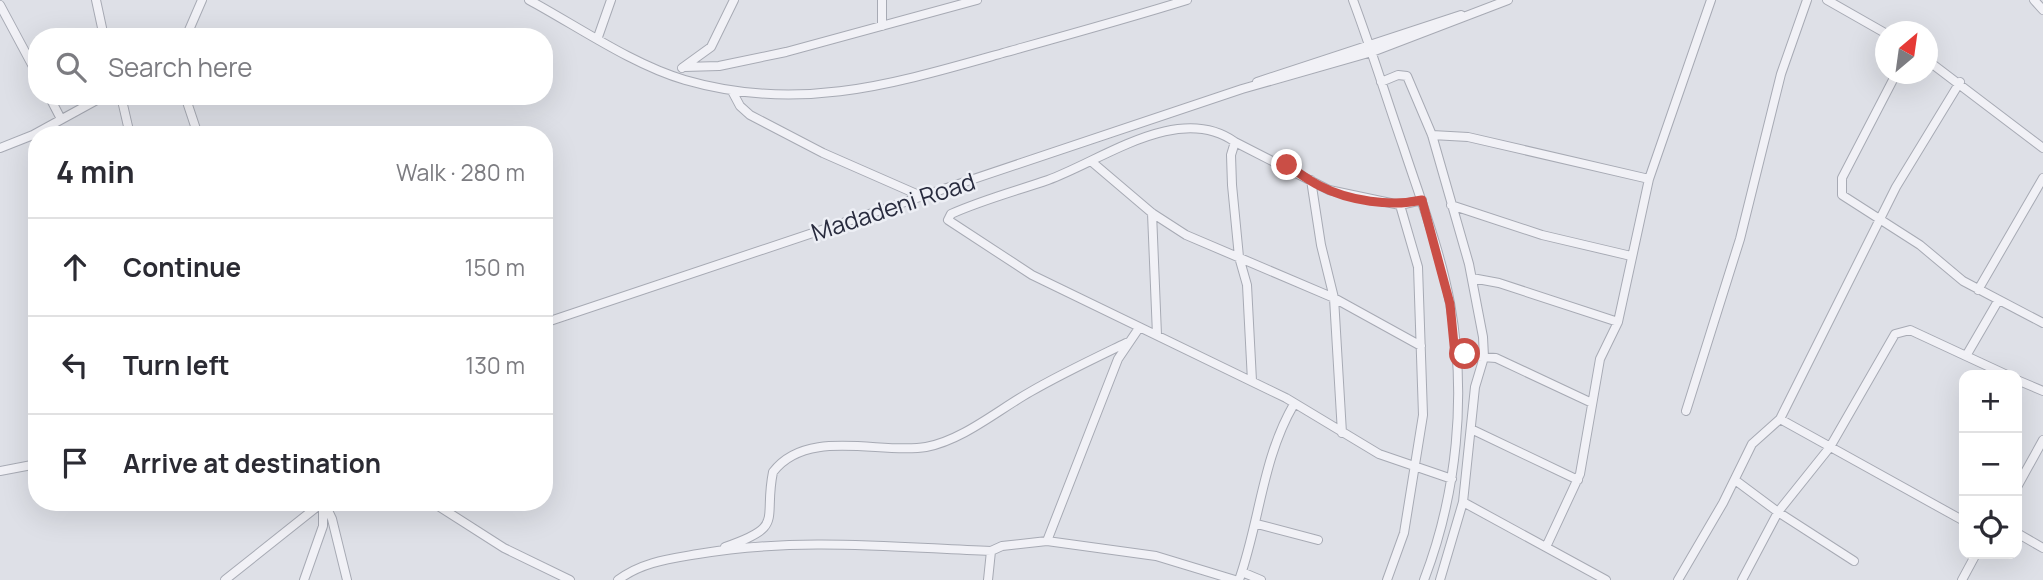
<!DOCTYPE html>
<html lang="en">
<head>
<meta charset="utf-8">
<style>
  body { margin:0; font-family:Manrope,sans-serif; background:#f2f2f3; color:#2b2b33 }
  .controls { position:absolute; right:21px; bottom:21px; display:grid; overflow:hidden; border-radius:14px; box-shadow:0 7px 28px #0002 }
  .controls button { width:63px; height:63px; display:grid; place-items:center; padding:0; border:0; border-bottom:2px solid #e1e1e2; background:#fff; color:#2b2b33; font:35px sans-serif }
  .compass { position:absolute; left:1875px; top:21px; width:63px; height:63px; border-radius:50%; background:#fff; box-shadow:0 7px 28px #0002; rotate:29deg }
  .stop { position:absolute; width:21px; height:21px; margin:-16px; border:5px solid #ca4e46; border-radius:50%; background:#fff }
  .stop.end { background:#ca4e46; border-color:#fff; box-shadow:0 2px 7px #0008 }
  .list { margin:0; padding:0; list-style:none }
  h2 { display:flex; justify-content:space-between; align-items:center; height:91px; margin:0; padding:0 28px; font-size:30px }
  h2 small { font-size:23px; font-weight:400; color:#7c7c81 }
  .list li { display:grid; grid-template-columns:46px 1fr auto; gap:21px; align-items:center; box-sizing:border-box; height:98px; padding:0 28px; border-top:2px solid #e1e1e2 }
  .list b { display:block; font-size:26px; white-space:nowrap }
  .list em { font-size:23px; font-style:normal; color:#7c7c81 }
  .icon { flex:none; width:38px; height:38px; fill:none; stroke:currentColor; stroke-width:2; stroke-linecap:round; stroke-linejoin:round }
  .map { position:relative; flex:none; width:2043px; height:580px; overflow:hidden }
  .search { position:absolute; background:#fff; box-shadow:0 7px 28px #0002; left:28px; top:28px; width:525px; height:77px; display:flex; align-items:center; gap:18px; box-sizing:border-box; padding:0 24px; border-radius:28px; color:#7c7c81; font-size:26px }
  .panel { position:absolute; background:#fff; box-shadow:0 7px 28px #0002; left:28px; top:126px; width:525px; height:385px; border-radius:28px }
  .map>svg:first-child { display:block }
</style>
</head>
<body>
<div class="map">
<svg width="2043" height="580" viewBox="0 0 2043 580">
  <rect width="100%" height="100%" fill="#dee0e7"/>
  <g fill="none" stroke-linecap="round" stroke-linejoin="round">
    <g stroke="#a7aab4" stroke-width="10">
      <path id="minor" d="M96,0L104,37
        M529,0C577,26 633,65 685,80C799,113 893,84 1003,53C1064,36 1126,19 1187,0
        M1353,0C1371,48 1386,97 1403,146C1420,198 1440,249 1450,303C1467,395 1457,494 1424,580
        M1827,0L1885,33
        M2034,0L2043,10
        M0,5L37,74
        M882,26V0
        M186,37L202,0
        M598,37L611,0
        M1927,60L2043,148
        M684,67L719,66L786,52L977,0
        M682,68L711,47L734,0
        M1896,74L1842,178V195L1920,245L1963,281L2043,323
        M1257,82L1461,15
        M1381,82L1398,75L1407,76L1432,135L1469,264L1483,337L1484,357L1475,387L1463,502L1440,580
        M732,91L740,106L750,115L823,153L921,196
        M49,96L61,119
        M121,96L130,135
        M185,96L198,135
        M1432,135L1468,137L1649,179
        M1235,142C1179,102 1103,160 1048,180C1016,191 982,200 951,214L948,220L1032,275L1286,398L1379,454L1452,479
        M0,148L33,135L104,96
        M1092,162L1152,213L1186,235L1334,298L1421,346
        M1311,180L1321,245L1334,298L1342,433
        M1451,205L1542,235L1631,256
        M1152,213L1157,335
        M1472,278L1499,283L1618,322
        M1978,290L2043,178
        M544,323L1242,89L1372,52L1508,0
        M1455,355L1496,358L1592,403
        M1966,356L2007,375
        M2017,380L2043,391
        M1252,381L1247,285L1239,257L1232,185L1231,155L1235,142L1329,190L1400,205L1422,200
        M1686,411L1740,239L1781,74L1807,0
        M1780,419L1964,521
        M1471,429L1578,480
        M0,471L37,464
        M1735,480L1778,512L1830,447L1895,334L1910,330L1966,356L1998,301
        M2017,487L2043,440
        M324,502L332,519L347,580
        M432,502L504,548L570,580
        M1463,502L1606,580
        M1257,524L1318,540
        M2017,533L2043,548
        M1047,541L1156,556L1235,580
        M725,547C786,526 763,521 773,472C807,427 882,455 926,447C963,440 998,410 1030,392C1061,374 1093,359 1126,343
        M1546,547L1580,474L1600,359L1618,322L1649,179L1711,0
        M1242,572L1261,580
        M225,580L323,502
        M304,580L323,526V506
        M618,580C642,562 669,559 698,554C800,537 890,547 991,551L1002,546L1047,541L1118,359L1139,328
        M988,580L991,551
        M1239,580C1260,521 1262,459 1294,404
        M1387,580L1404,533L1423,415L1418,267L1400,205
        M1678,580L1723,503L1752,444L1780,419L1896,187L1960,82
        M1742,580L1778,512L1854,561
        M1962,580L1976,554"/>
    </g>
    <use href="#minor" stroke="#f1f1f6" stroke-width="8"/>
  </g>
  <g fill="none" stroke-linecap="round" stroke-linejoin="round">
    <path stroke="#ca4e46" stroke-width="9" d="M1287,165C1298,172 1308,180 1320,186C1349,201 1391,207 1422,200L1450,304L1455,355L1465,354"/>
  </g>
  <g text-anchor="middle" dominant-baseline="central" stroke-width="5" stroke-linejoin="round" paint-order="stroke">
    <g font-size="24" fill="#282b3e" stroke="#edeff5">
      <text transform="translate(893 206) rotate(-18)">Madadeni Road</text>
    </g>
  </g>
</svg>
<div class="controls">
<button>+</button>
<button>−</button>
<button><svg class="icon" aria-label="locate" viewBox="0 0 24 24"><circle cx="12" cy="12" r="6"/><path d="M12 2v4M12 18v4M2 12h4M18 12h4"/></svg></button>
</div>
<svg class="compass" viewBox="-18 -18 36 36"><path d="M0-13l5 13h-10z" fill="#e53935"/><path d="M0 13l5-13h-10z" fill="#7c7c81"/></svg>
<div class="stop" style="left:1465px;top:354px"></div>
<div class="stop end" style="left:1287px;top:165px"></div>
<div class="search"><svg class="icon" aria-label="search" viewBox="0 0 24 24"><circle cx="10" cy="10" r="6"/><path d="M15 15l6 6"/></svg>Search here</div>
<section class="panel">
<h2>4 min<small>Walk · 280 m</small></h2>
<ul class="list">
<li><svg class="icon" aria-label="ahead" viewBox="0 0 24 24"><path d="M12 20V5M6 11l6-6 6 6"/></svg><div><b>Continue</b></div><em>150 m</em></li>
<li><svg class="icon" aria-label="left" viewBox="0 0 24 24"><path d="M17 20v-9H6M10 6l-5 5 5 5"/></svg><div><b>Turn left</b></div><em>130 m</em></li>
<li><svg class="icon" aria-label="arrive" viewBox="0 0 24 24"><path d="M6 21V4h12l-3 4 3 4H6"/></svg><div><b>Arrive at destination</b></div></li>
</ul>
</section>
</div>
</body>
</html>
